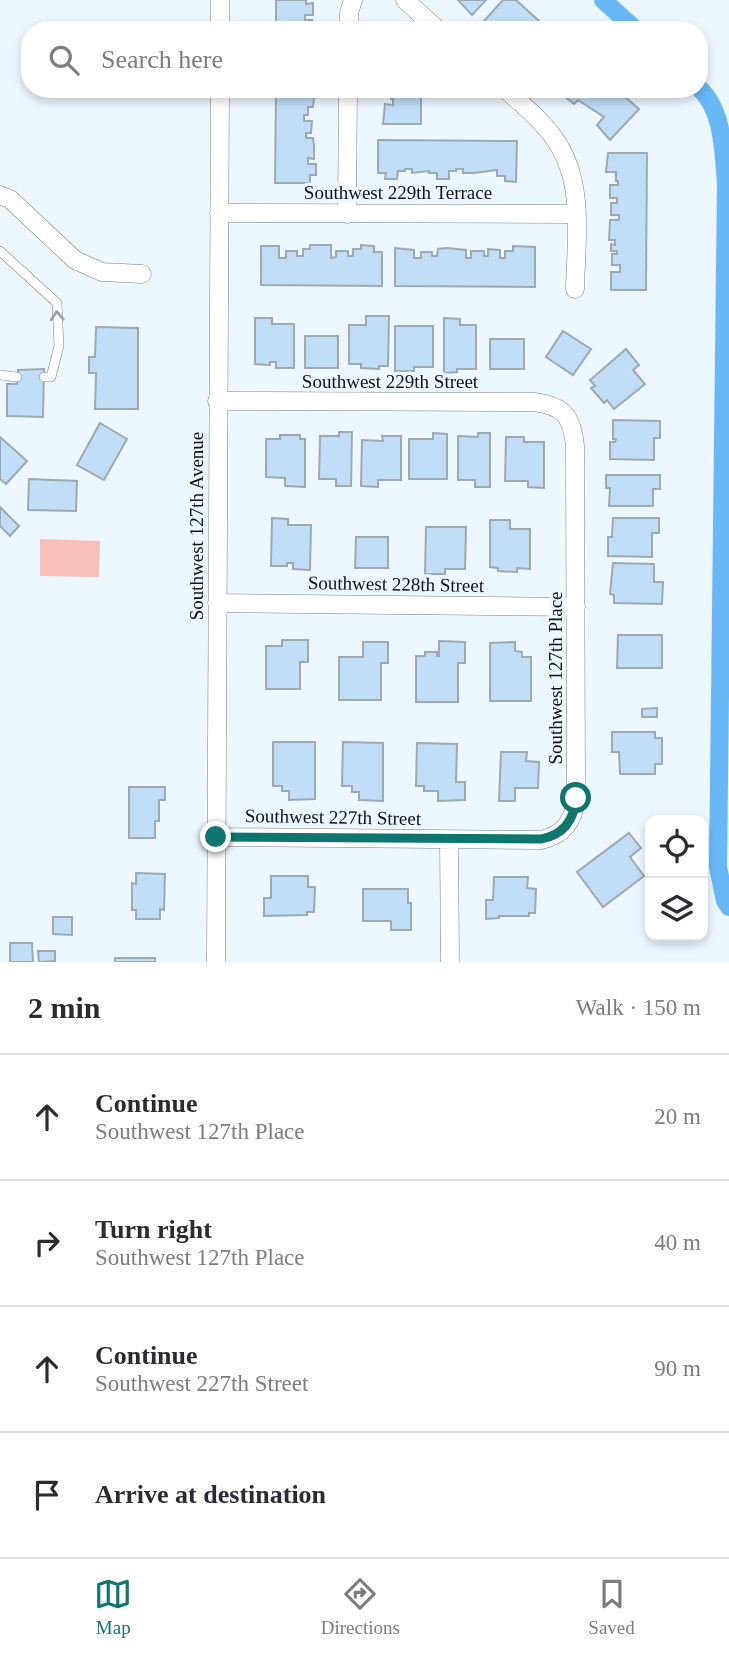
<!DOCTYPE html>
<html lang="en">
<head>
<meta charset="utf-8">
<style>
  body { margin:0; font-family:Georgia,serif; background:#f2f2f3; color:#2b2b33 }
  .controls { position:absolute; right:21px; bottom:21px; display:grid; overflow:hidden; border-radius:14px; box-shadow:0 4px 10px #0003 }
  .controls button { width:63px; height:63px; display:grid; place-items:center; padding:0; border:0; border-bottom:2px solid #e1e1e2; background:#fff; color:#2b2b33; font:35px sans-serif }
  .stop { position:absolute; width:21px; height:21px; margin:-16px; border:5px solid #0f766e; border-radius:50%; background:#fff }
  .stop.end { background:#0f766e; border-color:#fff; box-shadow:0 2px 7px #0008 }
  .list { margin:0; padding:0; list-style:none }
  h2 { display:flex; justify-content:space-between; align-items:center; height:91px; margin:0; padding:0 28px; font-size:30px }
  h2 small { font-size:23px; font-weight:400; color:#7c7c81 }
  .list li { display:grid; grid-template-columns:46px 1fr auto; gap:21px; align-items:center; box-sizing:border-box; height:126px; padding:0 28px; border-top:2px solid #e1e1e2 }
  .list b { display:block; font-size:26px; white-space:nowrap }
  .list p { margin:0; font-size:23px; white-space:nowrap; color:#7c7c81 }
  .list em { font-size:23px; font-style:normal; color:#7c7c81 }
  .icon { flex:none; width:38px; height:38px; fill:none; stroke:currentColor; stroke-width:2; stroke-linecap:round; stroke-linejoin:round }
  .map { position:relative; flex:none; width:729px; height:962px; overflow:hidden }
  .search { position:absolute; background:#fff; box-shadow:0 4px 10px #0003; left:21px; right:21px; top:21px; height:77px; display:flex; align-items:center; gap:18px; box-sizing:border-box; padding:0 24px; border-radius:28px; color:#7c7c81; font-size:26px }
  .sheet { height:595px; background:#fff }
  nav { display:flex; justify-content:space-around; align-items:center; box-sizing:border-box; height:98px; border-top:2px solid #e1e1e2; background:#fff; font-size:19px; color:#7c7c81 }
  nav a { display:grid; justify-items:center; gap:4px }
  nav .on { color:#0f766e }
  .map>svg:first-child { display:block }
</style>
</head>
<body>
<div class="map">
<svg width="729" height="962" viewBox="0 0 729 962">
  <rect width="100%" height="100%" fill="#edf7ff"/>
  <path fill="#f8c1b7" d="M40,539L100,541L99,577L40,576Z"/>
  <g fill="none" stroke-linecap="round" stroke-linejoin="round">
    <path stroke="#68b8f7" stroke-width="18" d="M603,0L636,30
      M699,88C724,111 723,152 726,183L718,867L725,901L729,907"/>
  </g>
  <path fill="#c0def8" stroke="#9ea9b2" stroke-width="2" d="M276,0H306V4L313,3V15H305V20H312V30H276Z
    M458,0H486L472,15Z
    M503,0H516L549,30H490L483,22Z
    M276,89H315L310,90V96H314L313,107H308V115H304V121H312L311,133H306V138H313L314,146V159L308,158V164H316V175H310V183H275Z
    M382,89H421V124H383L385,104L393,105V99H391V91Z
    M566,89H616L639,109L610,140L597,125L604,117L578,100L574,104L564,96L568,92Z
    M378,140L517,141L516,182L505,181V176H497V170L474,173H463V169H456V171H449V179H437V173H429V171L412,173V169H405V171H398L397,179H385L386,173H378Z
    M608,153H647L646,290H611V272H620V265H612V254H617V251H611V244L615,245V240H609L610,220H619V215H611V203H617V198H610V185H618V181H616V172H606Z
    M310,245H331V258L336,257V251H348V256H353V249H361V245L374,246V252H382V286L261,285V246H279V258H286V251H297V256H303V249H310Z
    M513,246L535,247V287L395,286V248L414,250V258H421V252H432V256H437L438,249L446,248L466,250V258H471V251H484V256H488V249L500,250V258H505V251H513Z
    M366,316H389L388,366H379V369L361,368V364H349V325H366Z
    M255,318H272V324H294V368H276V362H270V365L255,364Z
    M444,318L460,319V325H476V369H457V372L444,373Z
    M395,326H433V367H414V371H395Z
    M96,327L138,328V409H95L96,373H89V357H95Z
    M563,331L591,349L573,375L546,357Z
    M305,336H338V368H305Z
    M490,339H524V369H490Z
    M626,349L639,365L633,370L645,384L614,409L607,400L604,403L591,388L595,386L590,380Z
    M44,369L43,417L7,416V384H17L18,370Z
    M613,420L660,421V438H654V460L610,459V442H615L616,439H613Z
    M100,423L127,439L104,480L77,465Z
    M339,432H352L351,486H336V479H319L320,436H339Z
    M433,433L447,434V479H409V439H433Z
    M478,433H490V487H475V480H458V436L478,437Z
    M280,435H300V439H305V487L285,486V478L266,477V439H280Z
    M382,436H401V480H378V487L361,486L362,440L383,441Z
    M0,437L27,461L6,484L0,479Z
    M506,437H524V442H544V488L528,487V481H505Z
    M606,475H660V489H653V506H609L610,488H606Z
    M29,479L77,481L76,511L28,510Z
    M0,507L19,526L10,536L0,526Z
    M272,518L288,519V525H311L310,570L293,569V563H287V566H271Z
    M613,518H659V533H652V557L608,556V537H612Z
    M490,520H510V529H530V569L517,568V572L498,571V568L490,567Z
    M426,527H466L465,569H445V574H425Z
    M356,537H388V568H355Z
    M613,563L654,564V582H663L662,604L614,603V595L610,594Z
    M618,635H662V668H617Z
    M282,640H308V662H300V689H266V646H282Z
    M439,641L465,642V663H458V702H416V656H425V652H437V656H439Z
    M363,642H388V663H381V700H339V657H363Z
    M515,642V651L522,652V657H531V701H490V643Z
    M657,708V717H642V709Z
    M612,732H655V738H662V764H655V774H620L619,752H612Z
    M273,742H315V799L289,800V791H282V786H273Z
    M343,742L383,743V801L359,800V792H352V786H342Z
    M417,743L457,744L456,782H465V800L438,801V791H424V786H416Z
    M501,752H527L526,761L539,762L538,788H515V801H499Z
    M129,787H165V800H159V821H155V838H129Z
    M629,833L641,848L630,857L644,876L603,907L577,872Z
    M136,873L165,874L164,910L160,909V919H136V910H132V883L136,884Z
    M271,876H308V887H315L314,912H307V915L264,916V898H271Z
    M494,877H528L527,888L536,889L535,913H529V916H499V918L486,919V900H493Z
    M363,889H408V903H411V930H391V921H363Z
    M53,917H72V935L53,934Z
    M10,943H32L33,962H10Z
    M38,951H55V961L39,962Z
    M115,958H155V962H115Z"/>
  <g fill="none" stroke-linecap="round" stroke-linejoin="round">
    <g stroke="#768089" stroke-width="10">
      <path id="lane" d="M0,251L57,303L59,346L51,377H44
        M0,375L17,377"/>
    </g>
    <g stroke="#768089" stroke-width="19">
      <path id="street" d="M405,0L438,30
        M220,30V0
        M349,30V13L353,0
        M505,89C525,107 548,125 561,149C584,190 576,244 575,289
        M0,195L10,199L75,260L102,272L142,274
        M219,213L576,214
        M347,214L348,89
        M217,603L576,607
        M216,837L541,840C564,835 574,820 576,798L575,446C572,417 565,406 534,402L217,401
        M449,840L450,962
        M216,962L220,89"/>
    </g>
    <use href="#lane" stroke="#fff" stroke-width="9"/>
    <use href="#street" stroke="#fff" stroke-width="18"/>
  </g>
  <defs><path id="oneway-chevron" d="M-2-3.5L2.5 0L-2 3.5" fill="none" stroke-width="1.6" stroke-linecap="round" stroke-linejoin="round" transform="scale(1.75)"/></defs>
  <use stroke="#9fa0a1" href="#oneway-chevron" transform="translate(57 316) rotate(-93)"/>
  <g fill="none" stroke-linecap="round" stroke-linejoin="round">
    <path stroke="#0f766e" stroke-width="9" d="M216,837L541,839C564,835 574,820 576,798"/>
  </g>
  <g text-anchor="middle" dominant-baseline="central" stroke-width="7" stroke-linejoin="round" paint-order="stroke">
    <g font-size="19" fill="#0e1215" stroke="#edf7ff">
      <text x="398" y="192">Southwest 229th Terrace</text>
      <text x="390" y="381">Southwest 229th Street</text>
      <text transform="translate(196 526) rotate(-90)">Southwest 127th Avenue</text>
      <text transform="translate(396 584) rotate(1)">Southwest 228th Street</text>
      <text transform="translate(555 678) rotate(-90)">Southwest 127th Place</text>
      <text transform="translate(333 817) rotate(1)">Southwest 227th Street</text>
    </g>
  </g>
</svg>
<div class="controls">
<button><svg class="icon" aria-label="locate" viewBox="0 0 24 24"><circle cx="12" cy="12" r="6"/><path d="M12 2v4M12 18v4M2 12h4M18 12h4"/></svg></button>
<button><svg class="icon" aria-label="layers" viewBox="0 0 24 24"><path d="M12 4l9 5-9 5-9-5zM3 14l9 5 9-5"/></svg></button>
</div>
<div class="stop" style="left:576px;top:798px"></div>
<div class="stop end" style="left:216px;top:837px"></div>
<div class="search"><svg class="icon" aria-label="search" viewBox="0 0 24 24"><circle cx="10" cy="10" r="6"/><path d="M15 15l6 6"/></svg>Search here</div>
</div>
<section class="sheet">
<h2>2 min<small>Walk · 150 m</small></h2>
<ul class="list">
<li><svg class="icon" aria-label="ahead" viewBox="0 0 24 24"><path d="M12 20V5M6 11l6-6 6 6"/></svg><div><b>Continue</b><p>Southwest 127th Place</p></div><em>20 m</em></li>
<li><svg class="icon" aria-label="right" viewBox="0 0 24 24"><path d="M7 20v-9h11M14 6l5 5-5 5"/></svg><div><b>Turn right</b><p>Southwest 127th Place</p></div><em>40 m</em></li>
<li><svg class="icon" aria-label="ahead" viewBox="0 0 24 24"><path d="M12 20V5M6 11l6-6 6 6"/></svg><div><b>Continue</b><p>Southwest 227th Street</p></div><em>90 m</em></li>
<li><svg class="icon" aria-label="arrive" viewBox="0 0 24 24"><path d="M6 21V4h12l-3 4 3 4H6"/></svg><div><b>Arrive at destination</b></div></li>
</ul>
</section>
<nav>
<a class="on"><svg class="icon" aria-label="map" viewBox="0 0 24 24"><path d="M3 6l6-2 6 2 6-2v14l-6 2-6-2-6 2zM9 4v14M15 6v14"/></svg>Map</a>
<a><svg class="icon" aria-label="directions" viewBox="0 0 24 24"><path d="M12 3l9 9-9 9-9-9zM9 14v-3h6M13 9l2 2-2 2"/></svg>Directions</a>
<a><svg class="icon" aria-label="saved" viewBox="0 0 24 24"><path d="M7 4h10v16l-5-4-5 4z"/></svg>Saved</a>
</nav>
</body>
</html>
